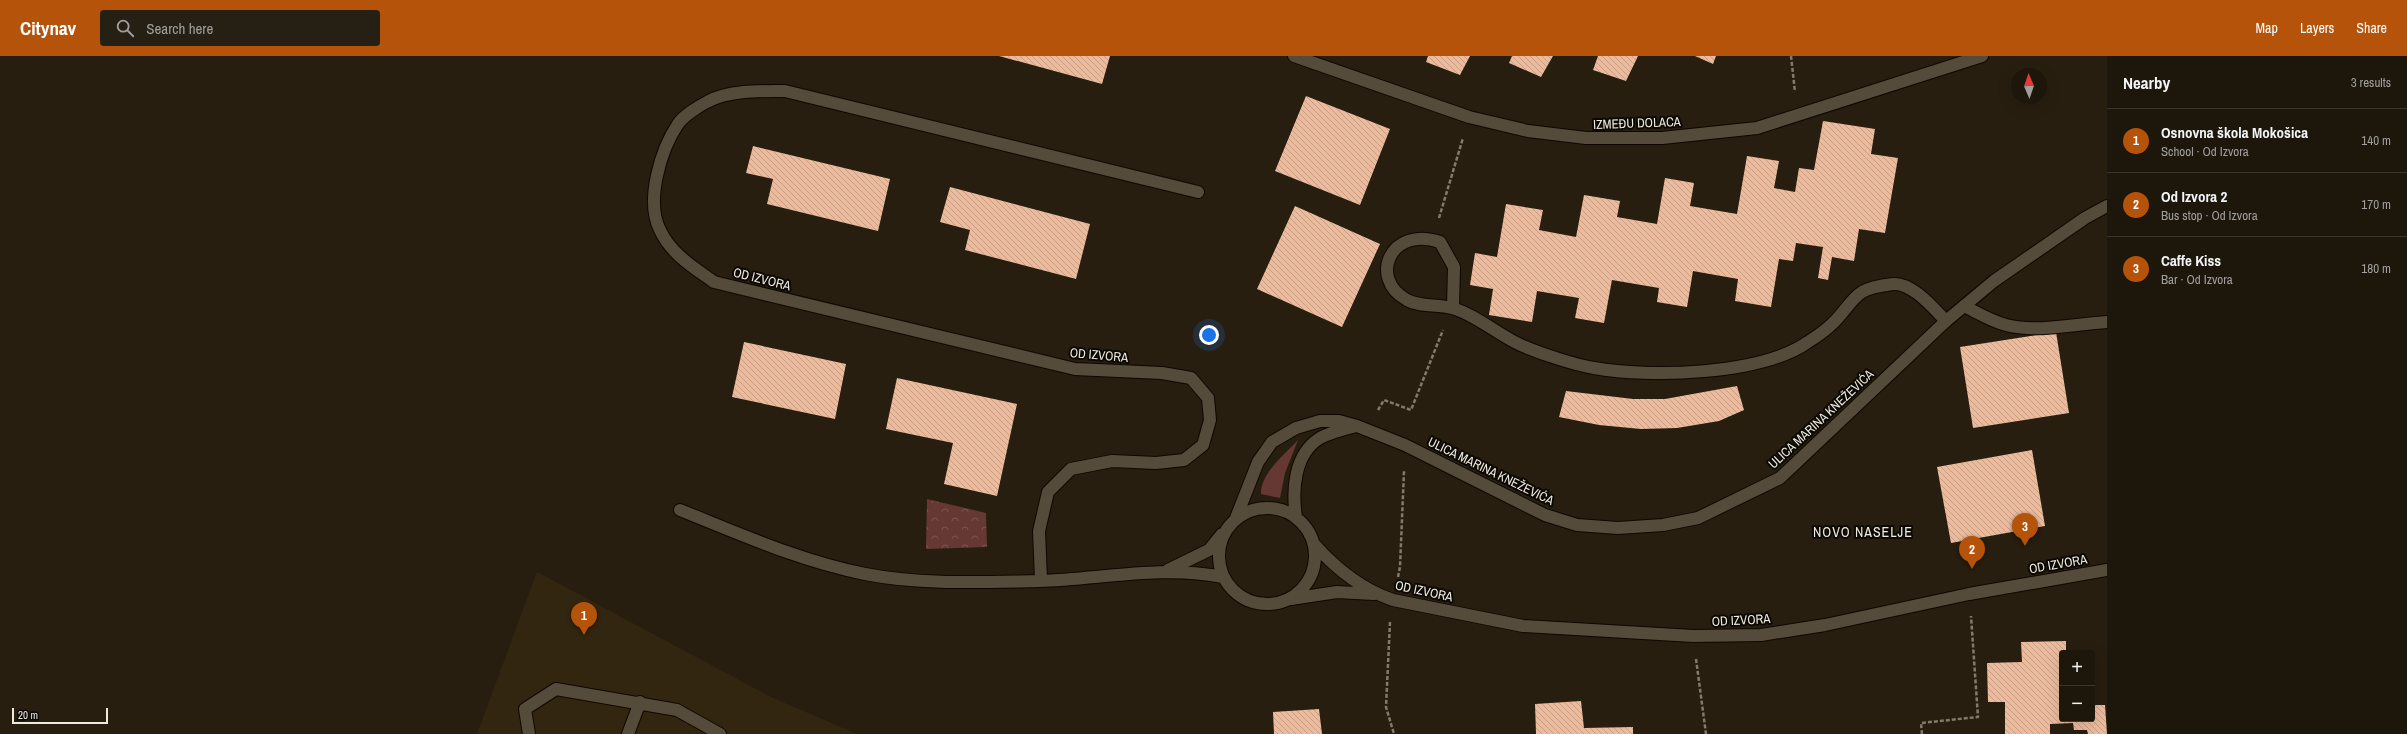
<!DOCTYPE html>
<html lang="en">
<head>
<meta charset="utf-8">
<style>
  body { margin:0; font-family:"Archivo Narrow",sans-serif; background:#251f14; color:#f1f3f6 }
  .controls { position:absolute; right:12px; bottom:12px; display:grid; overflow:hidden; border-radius:4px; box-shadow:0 4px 16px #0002 }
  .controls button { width:36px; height:36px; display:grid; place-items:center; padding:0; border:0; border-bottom:1px solid #3b352c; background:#1d160b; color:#f1f3f6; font:20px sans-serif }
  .compass { position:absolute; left:2011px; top:12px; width:36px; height:36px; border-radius:50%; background:#1d160b; box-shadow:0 4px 16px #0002; rotate:358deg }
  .scale { position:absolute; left:12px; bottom:10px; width:96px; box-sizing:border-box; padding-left:4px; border:2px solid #eee8de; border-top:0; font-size:11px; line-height:14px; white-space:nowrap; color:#eee8de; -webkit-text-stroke:3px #0c0804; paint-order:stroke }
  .you { position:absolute; left:1209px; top:279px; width:14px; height:14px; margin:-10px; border:3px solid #fff; border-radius:50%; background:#1a73e8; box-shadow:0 0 0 6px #1a73e833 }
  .badge { display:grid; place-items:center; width:26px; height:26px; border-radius:50%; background:#b45309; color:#fff; font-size:13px; font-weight:700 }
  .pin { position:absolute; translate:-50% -33px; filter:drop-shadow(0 1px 2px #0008) }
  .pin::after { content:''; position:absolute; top:21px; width:14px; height:12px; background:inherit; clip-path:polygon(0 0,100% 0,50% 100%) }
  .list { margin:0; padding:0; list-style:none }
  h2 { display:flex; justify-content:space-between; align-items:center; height:52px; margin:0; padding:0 16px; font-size:17px }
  h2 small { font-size:13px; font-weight:400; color:#a09f9d }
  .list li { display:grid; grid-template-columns:26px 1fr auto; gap:12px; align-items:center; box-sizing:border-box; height:64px; padding:0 16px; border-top:1px solid #3b352c }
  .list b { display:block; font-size:15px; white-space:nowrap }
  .list p { margin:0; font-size:13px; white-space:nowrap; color:#a09f9d }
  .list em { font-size:13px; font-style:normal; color:#a09f9d }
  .icon { flex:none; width:22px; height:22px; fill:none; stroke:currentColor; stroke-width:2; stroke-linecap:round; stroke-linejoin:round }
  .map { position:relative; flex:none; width:2107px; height:678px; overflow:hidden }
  header { display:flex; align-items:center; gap:24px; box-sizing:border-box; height:56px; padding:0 20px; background:#b45309; color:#fff }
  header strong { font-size:19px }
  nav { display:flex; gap:22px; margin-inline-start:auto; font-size:14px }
  .search { width:280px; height:36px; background:#251f14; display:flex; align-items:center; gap:10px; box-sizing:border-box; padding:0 14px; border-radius:4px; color:#a09f9d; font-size:15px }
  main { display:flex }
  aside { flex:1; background:#1d160b }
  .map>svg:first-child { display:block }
</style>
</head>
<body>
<header>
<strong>Citynav</strong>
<div class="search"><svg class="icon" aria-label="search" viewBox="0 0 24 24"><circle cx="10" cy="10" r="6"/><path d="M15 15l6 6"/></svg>Search here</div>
<nav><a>Map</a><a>Layers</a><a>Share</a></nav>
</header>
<main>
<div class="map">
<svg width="2107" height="678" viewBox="0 0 2107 678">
  <defs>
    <pattern id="forest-crowns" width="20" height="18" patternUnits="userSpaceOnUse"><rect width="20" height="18" fill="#663833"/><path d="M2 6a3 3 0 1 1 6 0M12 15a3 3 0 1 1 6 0" fill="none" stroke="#7c5550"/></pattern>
    <pattern id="building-back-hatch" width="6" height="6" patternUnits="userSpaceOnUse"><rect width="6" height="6" fill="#edbb9c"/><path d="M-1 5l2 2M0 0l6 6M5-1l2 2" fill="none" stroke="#c49e86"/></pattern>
  </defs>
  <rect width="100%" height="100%" fill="#271e0f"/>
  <path fill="#332611" d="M537,516L771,641L857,678H477Z"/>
  <path fill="#663833" d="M1298,384L1285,417L1280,442L1261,438C1260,418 1285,398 1298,384Z"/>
  <path fill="url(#forest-crowns)" d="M927,443L986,457L987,491L926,493Z"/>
  <path fill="url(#building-back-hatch)" d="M999,0H1110L1102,28Z
    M1428,0H1470L1460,19L1426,6Z
    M1512,0H1553L1541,21L1509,7Z
    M1598,0H1638L1626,25L1593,14Z
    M1695,0H1716L1713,8Z
    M1306,40L1390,73L1360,149L1275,115Z
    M1823,65L1875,73L1871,98L1898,102L1885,177L1859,173L1854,205L1832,201L1828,224L1818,222L1823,191L1796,187L1793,205L1779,203L1771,251L1735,245L1738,223L1693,215L1687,251L1657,246L1659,232L1612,224L1604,267L1575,262L1579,242L1537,235L1532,266L1489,259L1493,233L1470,229L1475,197L1497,201L1506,148L1543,154L1539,174L1576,181L1584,139L1620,145L1617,161L1657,168L1665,122L1694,127L1690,150L1737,158L1747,100L1779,105L1774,132L1795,136L1799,112L1814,114Z
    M753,90L890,123L878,175L767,148L773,123L746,117Z
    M950,131L1090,168L1076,223L965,194L970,174L940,166Z
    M1295,150L1380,188L1342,271L1257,233Z
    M2056,276L2069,357L1973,372L1960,291Z
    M744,286L846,308L835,363L732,341Z
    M897,322L1017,348L997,440L944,428L953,387L886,373Z
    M1737,330L1744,354L1719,365L1677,372L1641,373L1599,369L1559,361L1566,335L1633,343H1665Z
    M2032,394L2045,470L1951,487L1937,411Z
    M2066,585V597H2062V663H2092V649H2105L2107,678H2088L2087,674H2074L2073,667L2050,668V678H2005V646H1988L1987,607L2022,606L2021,586Z
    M1581,645L1584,672L1633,671V678H1536L1535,648Z
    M1319,653L1322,678H1274L1273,656Z"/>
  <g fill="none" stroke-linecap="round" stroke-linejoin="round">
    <g stroke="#0f0800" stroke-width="14">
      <path id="lane" d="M1964,250C1978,257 1991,265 2006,269C2037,277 2075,268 2107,266
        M1453,252L1454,211L1440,186C1390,169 1368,223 1407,244C1419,251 1438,248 1452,252C1475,258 1501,281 1523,290C1542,298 1575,309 1594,312C1649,322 1761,319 1808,286C1816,281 1826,274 1833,267C1843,258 1851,243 1862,236C1869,232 1885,229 1893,228C1912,226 1934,253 1946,265
        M529,678L525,653L556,633L677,654L720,678
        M628,678L640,646"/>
    </g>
    <g stroke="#0f0800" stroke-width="14">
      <path id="street" d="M1294,0L1469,61L1528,75L1586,82H1662L1757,72L1982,0
        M1219 500a48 48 0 1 1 96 0a48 48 0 1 1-96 0Z
        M680,454C740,478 800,505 865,518C921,529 982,526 1040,525C1101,523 1163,509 1223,521
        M1296,461C1292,434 1294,398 1320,382C1331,376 1344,373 1356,370
        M1236,462L1258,406L1272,386L1296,372L1320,365H1339L1357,370L1405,389L1545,459L1577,469L1618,472L1663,469L1698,462L1780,422L1946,265L1994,225L2085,162L2107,150
        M1314,488C1336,513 1361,533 1393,544L1523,570L1693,580L1761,579L1825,569L1969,538L2107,514
        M1168,514L1209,494L1222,478
        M1041,524L1039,475L1048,436L1071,413L1112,405L1156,407L1184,404L1203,389L1210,364L1208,342L1191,322L1162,317L1075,313L714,226C693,211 671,198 660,174C645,145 661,93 678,68C683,60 699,50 707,46C728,34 761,35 785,35L1198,136
        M1291,543L1337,536L1374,538"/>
    </g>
    <path stroke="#817a6d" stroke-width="2.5" stroke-dasharray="4 2" stroke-linecap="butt" d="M1791,0L1795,36
      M1439,162L1463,82
      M1378,354L1384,344L1411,354L1443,274
      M1398,521L1400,511L1404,415
      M1390,566L1386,651L1394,678
      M1696,603L1706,678
      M1922,678L1921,667L1978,661L1971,560"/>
    <use href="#lane" stroke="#554b3b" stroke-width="12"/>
    <use href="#street" stroke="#554b3b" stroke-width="12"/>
  </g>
  <g text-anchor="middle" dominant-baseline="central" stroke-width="4" stroke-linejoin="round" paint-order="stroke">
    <g font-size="13" fill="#eee8de" stroke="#0c0804">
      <text transform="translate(1637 67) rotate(-2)">IZMEĐU DOLACA</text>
      <text transform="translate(762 223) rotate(14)">OD IZVORA</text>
      <text transform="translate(1099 299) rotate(5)">OD IZVORA</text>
      <text transform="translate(1821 363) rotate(-43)">ULICA MARINA KNEŽEVIĆA</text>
      <text transform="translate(1491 415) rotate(26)">ULICA MARINA KNEŽEVIĆA</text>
      <text transform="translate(2058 508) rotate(-10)">OD IZVORA</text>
      <text transform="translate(1424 535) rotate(12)">OD IZVORA</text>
      <text transform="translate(1741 564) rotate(-3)">OD IZVORA</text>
    </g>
    <g font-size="14" letter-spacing="1" fill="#eee8de" stroke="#0c0804">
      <text x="1863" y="476">NOVO NASELJE</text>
    </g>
  </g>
</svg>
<div class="controls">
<button>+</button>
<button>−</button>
</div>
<svg class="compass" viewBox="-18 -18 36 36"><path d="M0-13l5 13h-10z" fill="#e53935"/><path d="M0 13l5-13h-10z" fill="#a09f9d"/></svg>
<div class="scale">20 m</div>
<div class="you"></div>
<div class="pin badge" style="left:584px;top:579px">1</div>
<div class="pin badge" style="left:1972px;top:513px">2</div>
<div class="pin badge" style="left:2025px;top:490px">3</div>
</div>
<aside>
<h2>Nearby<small>3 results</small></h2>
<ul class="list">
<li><span class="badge">1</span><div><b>Osnovna škola Mokošica</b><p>School · Od Izvora</p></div><em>140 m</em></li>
<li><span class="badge">2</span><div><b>Od Izvora 2</b><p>Bus stop · Od Izvora</p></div><em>170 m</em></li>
<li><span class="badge">3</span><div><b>Caffe Kiss</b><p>Bar · Od Izvora</p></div><em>180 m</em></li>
</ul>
</aside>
</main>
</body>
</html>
